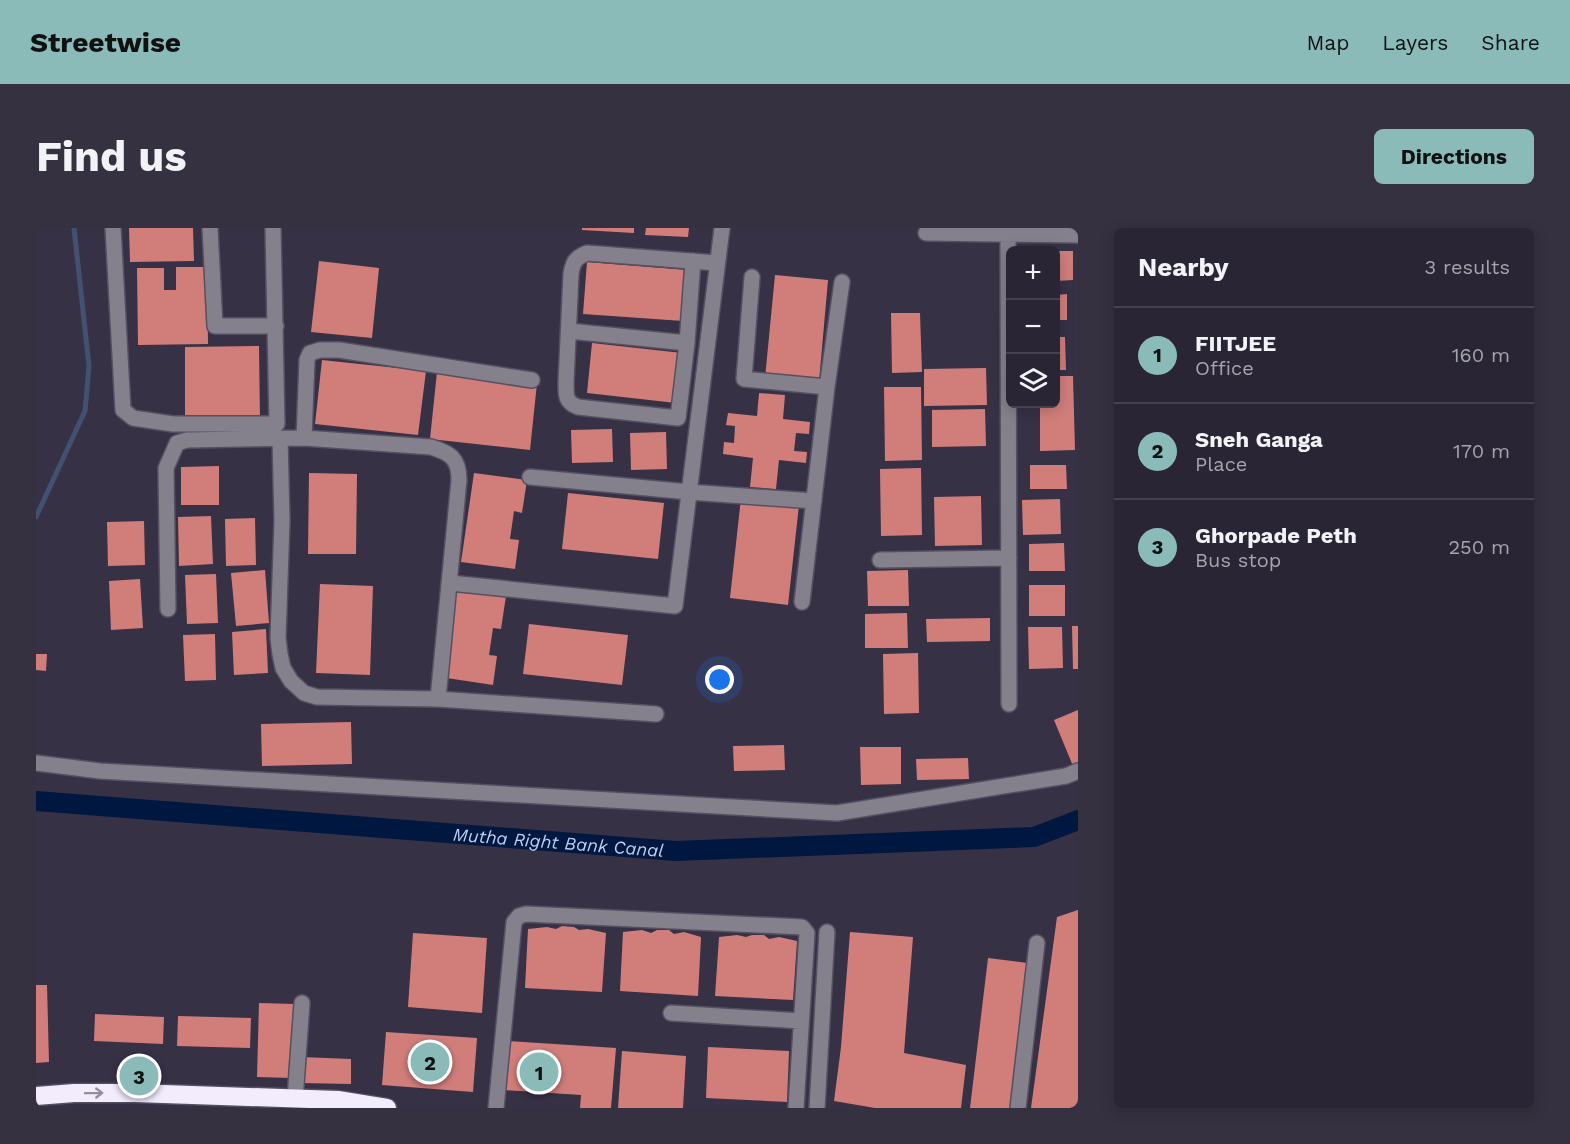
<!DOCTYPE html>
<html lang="en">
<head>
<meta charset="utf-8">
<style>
  body { margin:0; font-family:"Work Sans",sans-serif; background:#353140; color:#f1f3f6 }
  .controls { position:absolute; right:18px; top:18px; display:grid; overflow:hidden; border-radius:9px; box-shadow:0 3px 15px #0003 }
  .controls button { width:54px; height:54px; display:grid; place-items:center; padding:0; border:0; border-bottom:2px solid #45424f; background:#292534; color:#f1f3f6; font:30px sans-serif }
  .you { position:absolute; left:684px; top:452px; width:21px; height:21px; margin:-15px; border:4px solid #fff; border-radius:50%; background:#1a73e8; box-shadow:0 0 0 9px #1a73e833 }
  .badge { display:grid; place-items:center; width:39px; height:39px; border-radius:50%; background:#8bbbb9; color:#111; font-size:20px; font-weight:700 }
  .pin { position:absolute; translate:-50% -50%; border:3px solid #fff; box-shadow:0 2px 6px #0006 }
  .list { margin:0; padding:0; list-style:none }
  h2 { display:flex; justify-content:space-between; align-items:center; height:78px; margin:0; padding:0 24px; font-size:26px }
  h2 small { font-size:20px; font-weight:400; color:#a5a5ac }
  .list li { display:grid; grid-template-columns:39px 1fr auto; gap:18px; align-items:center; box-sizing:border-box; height:96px; padding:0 24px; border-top:2px solid #45424f }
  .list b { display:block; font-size:22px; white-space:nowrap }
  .list p { margin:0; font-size:20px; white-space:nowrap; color:#a5a5ac }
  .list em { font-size:20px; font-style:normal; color:#a5a5ac }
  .icon { flex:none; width:33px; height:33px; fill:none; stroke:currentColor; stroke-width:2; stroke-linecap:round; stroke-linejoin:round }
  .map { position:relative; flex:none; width:1042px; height:880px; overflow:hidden; border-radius:9px }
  header { display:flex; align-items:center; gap:36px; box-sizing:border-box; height:84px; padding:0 30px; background:#8bbbb9; color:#111 }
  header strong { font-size:28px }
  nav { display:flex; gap:33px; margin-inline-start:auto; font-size:21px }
  .intro { display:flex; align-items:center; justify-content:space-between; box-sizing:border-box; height:144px; padding:0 36px }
  h1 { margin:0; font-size:42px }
  .button { padding:15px 27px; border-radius:9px; background:#8bbbb9; color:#111; font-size:21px; font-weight:700 }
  main { display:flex; gap:36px; padding:0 36px }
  aside { flex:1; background:#292534; border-radius:9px; box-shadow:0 3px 15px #0003 }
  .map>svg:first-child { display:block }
</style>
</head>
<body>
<header>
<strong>Streetwise</strong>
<nav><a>Map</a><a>Layers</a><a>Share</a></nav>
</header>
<div class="intro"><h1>Find us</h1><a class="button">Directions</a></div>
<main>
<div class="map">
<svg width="1042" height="880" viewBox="0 0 1042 880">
  <rect width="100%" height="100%" fill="#373146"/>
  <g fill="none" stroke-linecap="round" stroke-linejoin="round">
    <path stroke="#425171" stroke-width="5" d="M0,289L49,183L53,138L38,0"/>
    <path stroke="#00173f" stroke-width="20" id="s1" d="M0,573L640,623L998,609L1042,592"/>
  </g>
  <path fill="#d17e7b" d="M93,0H157L158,33L94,34Z
    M546,0H598V5L546,2Z
    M610,0H653L652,9L609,7Z
    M1020,23H1037V52L1020,53Z
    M283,33L343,40L336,110L275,104Z
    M551,34L651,42L647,93L547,86Z
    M140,39H171L172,116L102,117L101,40H128V62H140Z
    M739,47L792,52L783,154L729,150Z
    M1031,66V92H1020V67Z
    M855,85H884L886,144L856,145Z
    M1020,109H1029L1030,142H1020Z
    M556,115L646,125L640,175L551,165Z
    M223,118L224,193L149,194V119Z
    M286,132L390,143L382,207L279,196Z
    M950,140L951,177L888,178V141Z
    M401,144L501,155L494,222L394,211Z
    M1020,148H1037L1039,222L1004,223V176H1020Z
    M848,159H885L886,232L849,233Z
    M723,165L749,167L747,191L774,194L773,206L760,205L758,223L771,224L770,235L743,232L740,261L714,259L717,230L687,226L688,214L698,215L699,198L690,197L692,185L721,188Z
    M949,181L950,218L896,219V182Z
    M576,201L577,234L536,235L535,202Z
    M630,204L631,241L595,242L594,205Z
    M994,237H1030L1031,261H994Z
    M183,238V277H145V239Z
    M885,240L886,307L845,308L844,241Z
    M273,245L321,246L320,326H272Z
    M438,245L491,252L486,285L478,283L474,311L483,312L479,341L425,334Z
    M532,265L628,275L622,331L526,321Z
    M945,268L946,317L899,318L898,269Z
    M705,270L763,277L752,377L694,370Z
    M1024,271L1025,306L987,307L986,272Z
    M175,288L177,336L143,338L142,289Z
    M219,290L220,337L190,338L189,291Z
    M108,293L109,337L72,338L71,294Z
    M1028,315L1029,343H993V316Z
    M229,342L233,395L200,398L195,345Z
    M872,342L873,378H832L831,343Z
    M180,346L182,395L151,396L149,347Z
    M104,351L107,400L75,402L73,353Z
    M284,356L337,358L334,447L280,445Z
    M993,357H1029V388H993Z
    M417,361L470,368L465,401L457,400L453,427L461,428L457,457L404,449Z
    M871,385L872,420H829V386Z
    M954,390V413L891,414L890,391Z
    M493,396L592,407L586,457L487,446Z
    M1036,398H1042V441H1037Z
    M992,399H1026L1027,440L993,441Z
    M230,401L232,445L198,447L196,404Z
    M179,406L180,452L149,453L147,407Z
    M882,425L883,485L848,486L847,426Z
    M0,426H11L10,443L0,442Z
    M1042,482V536L1037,538L1018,492Z
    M315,494L316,536L226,538L225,496Z
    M748,517L749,542L698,543L697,518Z
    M824,519H865V556L825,557Z
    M932,530L933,551L881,552L880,531Z
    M1042,682V880H995L1021,689Z
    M526,698L538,699L543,702L552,701L570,705L566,764L489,760L492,701L511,699L520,701Z
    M606,702L615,705L621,702H633L638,706L648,704L665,709L662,768L584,763L587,704Z
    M814,704L877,709L868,825L930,837L925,880H839L798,873L805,819Z
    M377,705L451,710L446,785L372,779Z
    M701,707L710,709L716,707H728L733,711L743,709L761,713L757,772L679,768L683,709Z
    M952,730L991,735L974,880H934Z
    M0,757H11L13,834L0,835Z
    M223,775L259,776L256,850L221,849Z
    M59,786L128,789L127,816L58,813Z
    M142,788L215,790L214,820L141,818Z
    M350,804L441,810L437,864L346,857Z
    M471,813L580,820L575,880H544L545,867L467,862Z
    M672,819L753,823L751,874L670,870Z
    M586,823L650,828L647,880H582Z
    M265,829L315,831V856L264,855Z"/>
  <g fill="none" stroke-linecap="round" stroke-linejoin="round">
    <g stroke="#554f63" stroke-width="18">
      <path id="minor" d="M77,0L87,182L97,190L137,196H241L237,0
        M174,0L179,98H240
        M890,5L1042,7
        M972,6L973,476
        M657,33L651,115L642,190L542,179C529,174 530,167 530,154L535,46C537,34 539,30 551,25L681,35
        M716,49L708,151L791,159
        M533,103L651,115
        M244,210L246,293L242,410L244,426L247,440L255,453L268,465L281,469L402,471L620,486
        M268,210L271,132L274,125L284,122H303L496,152
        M494,249L653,264L778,273
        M844,332L973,330
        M414,355L639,378L686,0
        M766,374L791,159L806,54
        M132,381L130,240L141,215L151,212L268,210L395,219C414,225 423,230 423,252L402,471
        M0,535L64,543L801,585L1030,548L1042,543
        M635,785L765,793
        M259,871L266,775
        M460,880L478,694L483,688L490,686L766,699L771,705L760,880
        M781,880L791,704
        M982,880L1001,715"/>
    </g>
    <g stroke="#554f63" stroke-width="21">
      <path id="highway" d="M0,868L38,865H99L302,872L351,880"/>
    </g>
    <use href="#minor" stroke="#85818c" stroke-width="15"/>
    <use href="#highway" stroke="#f2ecfd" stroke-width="18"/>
  </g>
  <defs><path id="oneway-shaft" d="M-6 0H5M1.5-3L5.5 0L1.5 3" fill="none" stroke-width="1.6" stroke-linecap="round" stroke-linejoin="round" transform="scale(1.5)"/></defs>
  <use stroke="#928e9c" href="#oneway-shaft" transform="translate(58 865) rotate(-1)"/>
  <g text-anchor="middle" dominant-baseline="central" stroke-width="6" stroke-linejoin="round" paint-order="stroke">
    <g font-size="18" font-style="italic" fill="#bbd1f3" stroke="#1d1b25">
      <text stroke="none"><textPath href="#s1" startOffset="524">Mutha Right Bank Canal</textPath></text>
    </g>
  </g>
</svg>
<div class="controls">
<button>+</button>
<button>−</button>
<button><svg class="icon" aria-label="layers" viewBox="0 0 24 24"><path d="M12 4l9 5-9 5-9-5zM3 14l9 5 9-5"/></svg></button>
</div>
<div class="you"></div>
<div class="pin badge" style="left:503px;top:844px">1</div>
<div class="pin badge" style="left:394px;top:834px">2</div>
<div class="pin badge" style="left:103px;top:848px">3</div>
</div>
<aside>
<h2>Nearby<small>3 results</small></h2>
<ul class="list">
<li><span class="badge">1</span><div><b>FIITJEE</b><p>Office</p></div><em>160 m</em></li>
<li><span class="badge">2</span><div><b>Sneh Ganga</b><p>Place</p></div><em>170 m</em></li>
<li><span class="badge">3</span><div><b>Ghorpade Peth</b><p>Bus stop</p></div><em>250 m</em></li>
</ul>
</aside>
</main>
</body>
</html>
